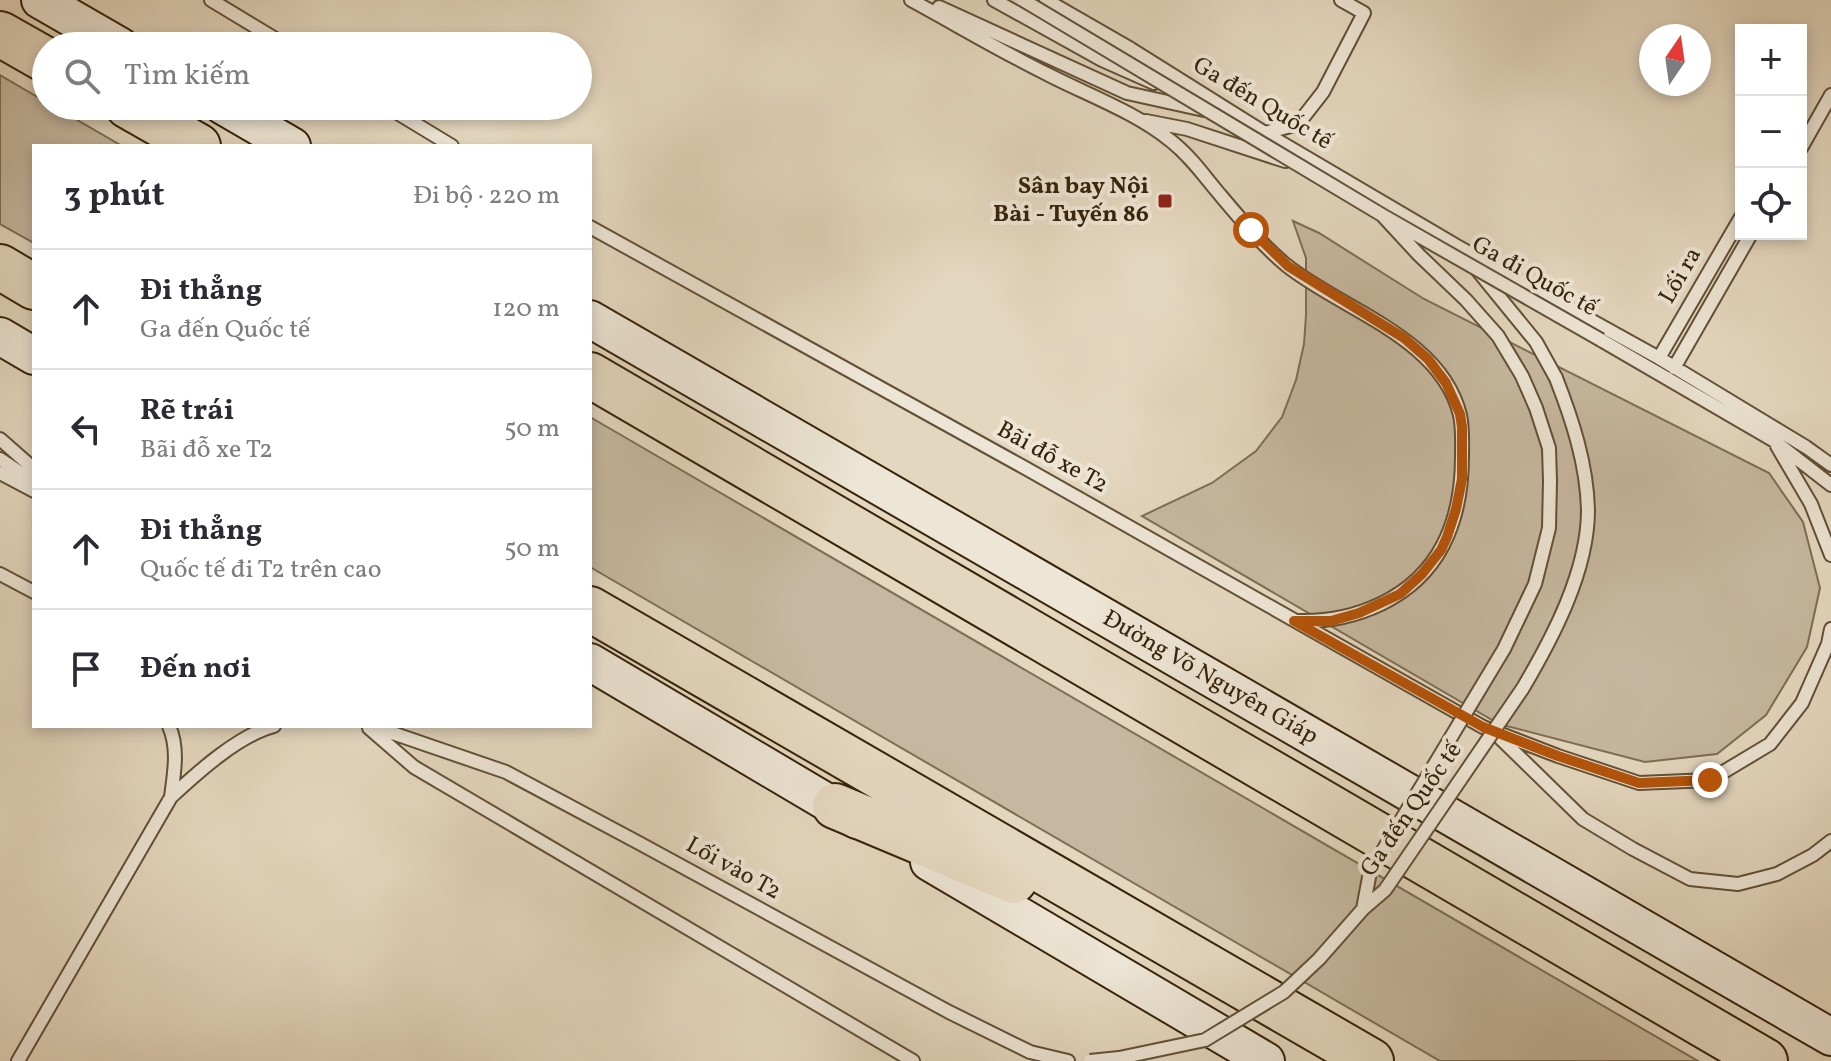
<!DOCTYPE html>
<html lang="vi">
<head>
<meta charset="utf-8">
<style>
  body { margin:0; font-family:Vollkorn,serif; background:#f2f2f3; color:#2b2b33 }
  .controls { position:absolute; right:24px; top:24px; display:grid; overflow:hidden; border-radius:0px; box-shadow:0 4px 12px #0003 }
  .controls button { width:72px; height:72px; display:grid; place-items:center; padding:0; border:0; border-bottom:2px solid #e1e1e2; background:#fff; color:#2b2b33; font:40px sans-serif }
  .compass { position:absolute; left:1639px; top:24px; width:72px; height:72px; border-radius:50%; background:#fff; box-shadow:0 4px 12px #0003; rotate:13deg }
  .stop { position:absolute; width:24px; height:24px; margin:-18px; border:6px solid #b45309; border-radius:50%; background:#fff }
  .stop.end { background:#b45309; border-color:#fff; box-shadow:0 2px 8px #0008 }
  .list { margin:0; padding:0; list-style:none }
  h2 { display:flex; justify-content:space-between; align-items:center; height:104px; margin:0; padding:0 32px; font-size:34px }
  h2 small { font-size:26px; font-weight:400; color:#7c7c81 }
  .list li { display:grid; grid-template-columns:52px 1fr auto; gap:24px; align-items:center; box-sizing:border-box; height:120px; padding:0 32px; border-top:2px solid #e1e1e2 }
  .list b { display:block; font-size:30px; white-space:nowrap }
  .list p { margin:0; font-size:26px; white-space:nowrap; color:#7c7c81 }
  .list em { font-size:26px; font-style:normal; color:#7c7c81 }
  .icon { flex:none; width:44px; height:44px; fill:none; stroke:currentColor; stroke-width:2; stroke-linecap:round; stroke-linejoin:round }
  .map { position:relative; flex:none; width:1831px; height:1061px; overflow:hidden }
  .search { position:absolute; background:#fff; box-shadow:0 4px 12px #0003; left:32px; top:32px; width:560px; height:88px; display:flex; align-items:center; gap:20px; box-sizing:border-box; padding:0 28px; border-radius:44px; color:#7c7c81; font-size:30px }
  .panel { position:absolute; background:#fff; box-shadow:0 4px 12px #0003; left:32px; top:144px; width:560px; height:584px; border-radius:0px }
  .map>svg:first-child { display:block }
</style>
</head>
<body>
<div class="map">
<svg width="1831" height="1061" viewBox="0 0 1831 1061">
  <rect width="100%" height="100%" fill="#e4d7bf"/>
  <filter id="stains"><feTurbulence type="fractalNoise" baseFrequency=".0025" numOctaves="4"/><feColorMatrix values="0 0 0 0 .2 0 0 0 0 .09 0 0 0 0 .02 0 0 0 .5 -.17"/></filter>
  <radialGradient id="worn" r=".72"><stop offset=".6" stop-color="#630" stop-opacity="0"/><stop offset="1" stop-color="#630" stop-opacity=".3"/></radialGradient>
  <path fill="#c6b8a0" stroke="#7e6e54" stroke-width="2" d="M0,75L46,102V106H53L122,146H34V243L0,224Z
    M1293,221L1319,233L1424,299L1769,473L1803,522L1820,588L1807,647L1766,715L1717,754L1645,762L1499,724L1142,516L1212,483L1256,451L1282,417L1296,380L1304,344L1306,315V258Z
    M590,417L1698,1061H1440L590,567Z"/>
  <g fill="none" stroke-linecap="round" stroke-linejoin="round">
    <g stroke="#625036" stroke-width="16">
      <path id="service" d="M211,0L287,46
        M911,0C957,25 1002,52 1049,75C1090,96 1135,112 1171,141C1189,155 1202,173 1216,190C1238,216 1260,243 1286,265C1342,310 1441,337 1460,415C1463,429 1462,443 1462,457C1462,487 1457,518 1443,545C1415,599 1354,623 1296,621
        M994,0L1102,60L1154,83
        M1046,0L1131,49L1265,133L1455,245L1659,358L1806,447L1831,465
        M939,7L1127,93L1204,110
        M386,106L452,146
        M1146,121L1187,129L1285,161
        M1265,133L1298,124L1323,92L1364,13L1341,0
        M1801,148L1831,95
        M590,227L1027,469L1483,727L1558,756L1639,783L1710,780L1770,744L1802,703L1828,644L1831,629
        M1478,271L1536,342L1556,378
        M1601,340L1773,440L1831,485
        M1659,358L1741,217
        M1674,368L1751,234
        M0,439L34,469
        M1777,446L1811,504L1831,555
        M0,459L34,482
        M0,473L34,491
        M0,574L34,592
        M169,726C179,749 174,773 171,797
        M372,726L506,772L639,843L949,1012L1030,1052L1068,1061
        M369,728L414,767L913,1061
        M1496,734L1583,819L1633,849L1690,879L1738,884L1777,874L1813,855L1831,841
        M18,1061L171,797C198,772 239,735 274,726"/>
    </g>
    <g stroke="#362308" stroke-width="40">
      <path id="secondary" d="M40,0L120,46
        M223,106L292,146
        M590,319L1831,1037
        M0,336L34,356
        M590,662L857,820
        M929,862L1266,1061"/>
    </g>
    <g stroke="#362308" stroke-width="48">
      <path id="trunk" d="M0,34L46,60
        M128,106L198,146
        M0,267L34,287
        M590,375L1765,1061
        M590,609L1371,1061
        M835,806L1014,881"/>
    </g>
    <use href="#service" stroke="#ede5d5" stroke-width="12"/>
    <use href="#secondary" stroke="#ede5d5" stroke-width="36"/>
    <use href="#trunk" stroke="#e4d7bf" stroke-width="44"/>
    <g stroke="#625036" stroke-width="16" stroke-linecap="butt">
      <path id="service-bridge" d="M1023,0L1382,215L1601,340
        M1363,909L1370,872L1504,649L1535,584L1549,528L1550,481L1549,448L1536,408L1522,376L1498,336L1466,300L1419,255L1382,215
        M1090,1061L1119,1058L1205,1040L1284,992L1319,959L1363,909L1385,890L1523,688C1553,637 1588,571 1588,510C1587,464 1572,419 1556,378"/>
    </g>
    <use href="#service-bridge" stroke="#ede5d5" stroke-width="12"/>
  </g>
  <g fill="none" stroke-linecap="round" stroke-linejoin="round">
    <path stroke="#b45309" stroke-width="10" d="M1251,230L1288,266L1404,338L1428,359L1446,383L1460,414L1462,427V479L1456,509L1447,537L1441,550L1422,574L1400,594L1359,613L1331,621H1294L1483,727L1558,756L1639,783L1710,780"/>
  </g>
  <rect fill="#8f2418" stroke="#ede5d5" stroke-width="3" x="1157" y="193" width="16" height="16" rx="4"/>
  <g text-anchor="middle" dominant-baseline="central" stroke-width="8" stroke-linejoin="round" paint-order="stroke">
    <g font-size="24" fill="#362308" stroke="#ede5d5">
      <text transform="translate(1262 104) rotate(31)">Ga đến Quốc tế</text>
      <text transform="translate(1681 276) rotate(-60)">Lối ra</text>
      <text transform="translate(1534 277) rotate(29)">Ga đi Quốc tế</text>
      <text transform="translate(1052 458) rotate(29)">Bãi đỗ xe T2</text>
      <text transform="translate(1210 678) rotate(30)">Đường Võ Nguyên Giáp</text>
      <text transform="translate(1412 810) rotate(-55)">Ga đến Quốc tế</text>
      <text transform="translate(733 869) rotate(29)">Lối vào T2</text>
    </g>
    <g font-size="24" font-weight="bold" fill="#362308" stroke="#ede5d5" text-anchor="end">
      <text x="1149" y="187">Sân bay Nội<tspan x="1149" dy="28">Bài - Tuyến 86</tspan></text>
    </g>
  </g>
  <rect width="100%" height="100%" filter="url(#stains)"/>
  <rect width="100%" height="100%" fill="url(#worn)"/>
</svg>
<div class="controls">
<button>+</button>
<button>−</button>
<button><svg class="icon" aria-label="locate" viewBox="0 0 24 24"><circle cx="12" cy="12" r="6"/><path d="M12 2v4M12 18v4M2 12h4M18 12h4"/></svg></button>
</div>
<svg class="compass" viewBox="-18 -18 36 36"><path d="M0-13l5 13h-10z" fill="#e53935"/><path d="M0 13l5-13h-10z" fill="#7c7c81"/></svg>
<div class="stop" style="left:1251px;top:230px"></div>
<div class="stop end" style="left:1710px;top:780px"></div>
<div class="search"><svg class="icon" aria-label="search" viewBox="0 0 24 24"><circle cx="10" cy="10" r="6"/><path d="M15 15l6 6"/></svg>Tìm kiếm</div>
<section class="panel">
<h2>3 phút<small>Đi bộ · 220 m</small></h2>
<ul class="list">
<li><svg class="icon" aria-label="ahead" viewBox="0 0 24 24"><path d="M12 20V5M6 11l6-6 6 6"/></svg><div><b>Đi thẳng</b><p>Ga đến Quốc tế</p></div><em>120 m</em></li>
<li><svg class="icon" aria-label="left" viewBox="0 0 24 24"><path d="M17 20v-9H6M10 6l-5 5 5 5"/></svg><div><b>Rẽ trái</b><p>Bãi đỗ xe T2</p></div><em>50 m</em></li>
<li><svg class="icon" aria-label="ahead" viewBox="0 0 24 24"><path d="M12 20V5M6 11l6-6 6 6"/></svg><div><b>Đi thẳng</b><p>Quốc tế đi T2 trên cao</p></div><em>50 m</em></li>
<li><svg class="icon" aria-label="arrive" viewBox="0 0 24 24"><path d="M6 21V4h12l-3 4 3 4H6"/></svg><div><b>Đến nơi</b></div></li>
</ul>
</section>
</div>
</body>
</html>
